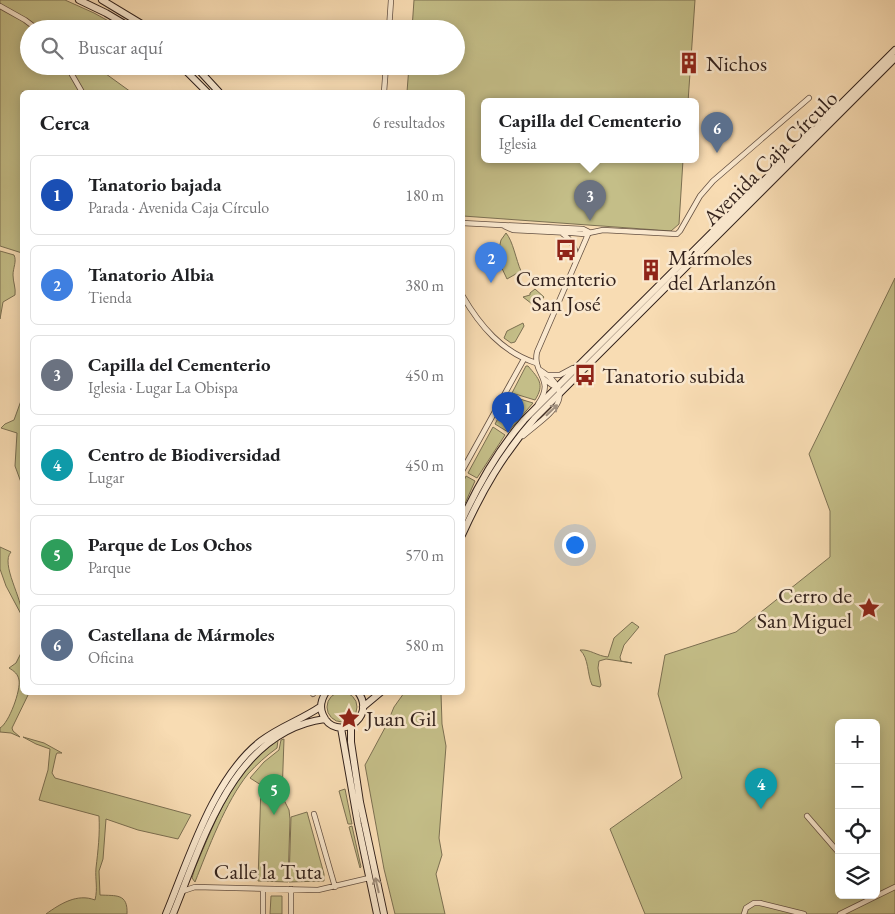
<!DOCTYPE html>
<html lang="es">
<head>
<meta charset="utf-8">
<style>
  body { margin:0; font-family:"EB Garamond",serif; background:#f2f2f2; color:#202124 }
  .controls { position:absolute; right:15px; bottom:15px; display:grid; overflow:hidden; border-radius:8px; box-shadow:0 2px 12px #0003 }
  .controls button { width:45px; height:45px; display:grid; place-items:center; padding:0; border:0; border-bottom:1px solid #e0e0e0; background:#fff; color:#202124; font:25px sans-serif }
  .you { position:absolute; left:574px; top:544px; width:18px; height:18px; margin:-12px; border:4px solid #fff; border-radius:50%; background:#1a73e8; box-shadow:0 0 0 8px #1a73e833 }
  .badge { display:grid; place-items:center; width:32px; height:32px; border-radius:50%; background:#d93025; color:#fff; font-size:16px; font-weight:700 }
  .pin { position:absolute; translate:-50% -41px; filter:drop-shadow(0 1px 2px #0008) }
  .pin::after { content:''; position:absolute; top:26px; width:18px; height:15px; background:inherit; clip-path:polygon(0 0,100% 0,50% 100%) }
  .popup { position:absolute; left:481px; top:98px; width:218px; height:65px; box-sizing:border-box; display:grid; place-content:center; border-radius:8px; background:#fff; filter:drop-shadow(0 1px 4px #0005); font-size:16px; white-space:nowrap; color:#757577 }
  .popup b { font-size:19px; color:#202124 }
  .popup::after { content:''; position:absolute; left:50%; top:100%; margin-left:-10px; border:10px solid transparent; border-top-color:#fff }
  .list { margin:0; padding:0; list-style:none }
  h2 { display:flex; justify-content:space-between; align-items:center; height:65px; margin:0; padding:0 20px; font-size:21px }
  h2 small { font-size:16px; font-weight:400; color:#757577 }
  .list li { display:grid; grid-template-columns:32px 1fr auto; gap:15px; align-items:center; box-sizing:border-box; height:80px; margin:0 10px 10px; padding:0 10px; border:1px solid #e0e0e0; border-radius:8px }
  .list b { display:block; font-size:19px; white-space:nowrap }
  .list p { margin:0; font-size:16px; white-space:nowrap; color:#757577 }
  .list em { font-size:16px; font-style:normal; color:#757577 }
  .icon { flex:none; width:28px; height:28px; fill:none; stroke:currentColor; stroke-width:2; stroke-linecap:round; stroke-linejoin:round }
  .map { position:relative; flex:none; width:895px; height:914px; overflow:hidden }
  .search { position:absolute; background:#fff; box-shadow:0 2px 12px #0003; left:20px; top:20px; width:445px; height:55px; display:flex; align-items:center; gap:12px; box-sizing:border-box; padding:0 18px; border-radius:28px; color:#757577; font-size:19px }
  .panel { position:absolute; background:#fff; box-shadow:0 2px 12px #0003; left:20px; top:90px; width:445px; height:605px; border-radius:8px }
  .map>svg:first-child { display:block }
</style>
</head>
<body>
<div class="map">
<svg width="895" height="914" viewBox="0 0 895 914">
  <rect width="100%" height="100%" fill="#f8dcb3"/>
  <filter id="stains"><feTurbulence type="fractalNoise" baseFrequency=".004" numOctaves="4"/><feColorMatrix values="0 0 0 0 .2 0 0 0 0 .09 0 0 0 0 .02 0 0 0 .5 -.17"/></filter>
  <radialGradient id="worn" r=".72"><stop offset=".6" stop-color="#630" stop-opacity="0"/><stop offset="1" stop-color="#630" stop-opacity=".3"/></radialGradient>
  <path fill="#c4be88" stroke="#7c7052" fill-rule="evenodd" d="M0,0H65L94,13L123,29H104L90,21L86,23L83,29H29V66H95L131,92H22V253L0,246Z
    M414,0H695L688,102H485V160H683L679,224L671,231L463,216L462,92H407L409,66H456V29H412Z
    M506,233C513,241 516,260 521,271L507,279L499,262L501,251L499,249L501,240Z
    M0,251L14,255C17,261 13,268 13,275C13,282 16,288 15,295L3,302L0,319Z
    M895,278V914H645L610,829L682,778L658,694L665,655L736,632L830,557V511L809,454ZM839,723H876V895H839Z
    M535,289L544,297L536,307L523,297L530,295V293Z
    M523,323L524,326L515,342L511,343L504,338L507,331Z
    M526,366H528C539,379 545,384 535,400L512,393Z
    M510,396L533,403L508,432L495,424Z
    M22,398V485L15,466L17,433L1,428L5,424L14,420Z
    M493,427L505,435L477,478L468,473Z
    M466,476L475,481L463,508V483Z
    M0,547L11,552C0,564 23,599 22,616L6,586L0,569Z
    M632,622L639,627L624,645L620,657L621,661L632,663L606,659L599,661L598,668L601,685L600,687L592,685C587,674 589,658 580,650C590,649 597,656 608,657L614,638Z
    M22,651V692L29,693L12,728L13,731L20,737L11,733L0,732V728C9,723 21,690 19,680C18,674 14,671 9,668L16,663Z
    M327 707a15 15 0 1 1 30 0a15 15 0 1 1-30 0Z
    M404,693H441L442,724L446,746L439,838L442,855L436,874L445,914H395L384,869L365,765L387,724L394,707Z
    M23,737L44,743L62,753H57L56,755L52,773L55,778L191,815L178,839L138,830L106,819L103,859L99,871L100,895C116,896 128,893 127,914H46C60,904 77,893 95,900C98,888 95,880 96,868C98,851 100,834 99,816L39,800L48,770L50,749L36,744Z
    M284,739L282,796L289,810L290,819L288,882L258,881L261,785L250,778L264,762L279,750L281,740Z
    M278,740L277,748C266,756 257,764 248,774C226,801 208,849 195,882L192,878L195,868C216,819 233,771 278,740Z
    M345,789L352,824H348L339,791Z
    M307,812L324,874V881L289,882L291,817Z
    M352,826L361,867L360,868L349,827Z
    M271,896H282V914H270Z"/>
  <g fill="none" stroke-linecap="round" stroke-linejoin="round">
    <g stroke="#645042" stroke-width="6">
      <path id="minor" d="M0,6L25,20L37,29
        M389,29L391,0
        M67,66L82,92
        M384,92L386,66
        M462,223L583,229L589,232
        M504,226L513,230L573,233L584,234L603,230L677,234L680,231L700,196L713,181L809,98
        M563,234C572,240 576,248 576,259
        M462,295C480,326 502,352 536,363
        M548,375H560L573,368
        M544,379L552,385L558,387
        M538,404C556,379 532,374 537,352L589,232
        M523,436C547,415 582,397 540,370
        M462,471L524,359
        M312,692L313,694
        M314,814L335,887
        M807,816L839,853
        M291,889V914
        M183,891L195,887L318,890L369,878
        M263,914V889
        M744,914L746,908L754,903H760L804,914
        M840,914L895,887"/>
    </g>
    <g stroke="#33221c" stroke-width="8">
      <path id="secondary" d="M79,0L106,13L133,29
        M102,0L150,29
        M181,66L207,92
        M195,66L219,92
        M462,520C479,483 498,450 524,420L895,50
        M462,535C482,491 503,454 535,418L895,58
        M326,692C321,700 319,707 323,715C335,743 378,719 358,692
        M363,707L381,692
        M351,726V742L360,802L384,914
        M341,728L358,824L377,914
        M166,914C189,859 213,778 261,741C279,727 301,720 320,707
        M173,914C203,841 233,731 325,719"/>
    </g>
    <use href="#minor" stroke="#fae8ce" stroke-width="4.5"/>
    <use href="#secondary" stroke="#fae8ce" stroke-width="6"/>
  </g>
  <defs><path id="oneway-shaft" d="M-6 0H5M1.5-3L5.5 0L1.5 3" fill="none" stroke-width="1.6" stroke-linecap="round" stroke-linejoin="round" transform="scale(1.25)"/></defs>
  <g stroke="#a08f7e">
    <use href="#oneway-shaft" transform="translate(552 410) rotate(-44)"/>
    <use href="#oneway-shaft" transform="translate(377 885) rotate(-103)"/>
  </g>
  <defs>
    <g id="building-bare" transform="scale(1.725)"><path d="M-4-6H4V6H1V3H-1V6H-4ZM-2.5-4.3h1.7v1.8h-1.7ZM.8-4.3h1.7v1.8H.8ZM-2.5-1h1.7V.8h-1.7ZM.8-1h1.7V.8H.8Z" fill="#8f2418" stroke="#fae8ce" stroke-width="2.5" paint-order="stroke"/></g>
    <g id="bus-bare" transform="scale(1.725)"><path d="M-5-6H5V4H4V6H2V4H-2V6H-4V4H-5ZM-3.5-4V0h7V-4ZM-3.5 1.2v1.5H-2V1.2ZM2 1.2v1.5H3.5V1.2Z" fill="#8f2418" stroke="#fae8ce" stroke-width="2.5" paint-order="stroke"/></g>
    <g id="sight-bare" transform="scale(1.725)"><path d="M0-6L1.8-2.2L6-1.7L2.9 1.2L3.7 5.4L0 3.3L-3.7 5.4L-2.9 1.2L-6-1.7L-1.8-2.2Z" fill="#8f2418" stroke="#fae8ce" stroke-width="2.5" paint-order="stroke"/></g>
  </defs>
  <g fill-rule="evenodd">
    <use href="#building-bare" x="689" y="63"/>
    <use href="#bus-bare" x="566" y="250"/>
    <use href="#building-bare" x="651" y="270"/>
    <use href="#bus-bare" x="585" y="375"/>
    <use href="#sight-bare" x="869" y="608"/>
    <use href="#sight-bare" x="349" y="718"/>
  </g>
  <g text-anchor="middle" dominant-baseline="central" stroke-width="5" stroke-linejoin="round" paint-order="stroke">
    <g font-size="22" fill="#33221c" stroke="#fae8ce" text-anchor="start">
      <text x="706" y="63">Nichos</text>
      <text x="668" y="257">Mármoles<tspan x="668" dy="25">del Arlanzón</tspan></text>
      <text x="566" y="278" text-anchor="middle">Cementerio<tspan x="566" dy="25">San José</tspan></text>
      <text x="602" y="375">Tanatorio subida</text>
      <text x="852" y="595" text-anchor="end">Cerro de<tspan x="852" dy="25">San Miguel</tspan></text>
      <text x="366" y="718">Juan Gil</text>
    </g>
    <g font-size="22" fill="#33221c" stroke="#fae8ce">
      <text transform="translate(770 158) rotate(-45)">Avenida Caja Círculo</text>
      <text x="268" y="871">Calle la Tuta</text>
    </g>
  </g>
  <rect width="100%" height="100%" filter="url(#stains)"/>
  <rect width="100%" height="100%" fill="url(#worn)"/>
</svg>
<div class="controls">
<button>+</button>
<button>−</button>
<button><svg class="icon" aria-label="locate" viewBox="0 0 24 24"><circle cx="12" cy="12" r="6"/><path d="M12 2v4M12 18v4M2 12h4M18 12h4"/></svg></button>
<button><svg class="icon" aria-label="layers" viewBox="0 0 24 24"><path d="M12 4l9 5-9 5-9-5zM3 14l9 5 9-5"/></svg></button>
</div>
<div class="you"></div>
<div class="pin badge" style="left:508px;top:433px;background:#1a4fb4">1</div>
<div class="pin badge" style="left:491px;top:283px;background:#3f7fe0">2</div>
<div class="pin badge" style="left:590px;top:221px;background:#6b7280">3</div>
<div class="popup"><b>Capilla del Cementerio</b>Iglesia</div>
<div class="pin badge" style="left:761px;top:809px;background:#0f9aa8">4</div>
<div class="pin badge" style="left:274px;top:815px;background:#2e9e5b">5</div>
<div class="pin badge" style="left:717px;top:153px;background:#5c6f8a">6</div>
<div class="search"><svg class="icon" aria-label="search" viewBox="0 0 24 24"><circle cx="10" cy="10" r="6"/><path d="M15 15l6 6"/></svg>Buscar aquí</div>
<section class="panel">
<h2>Cerca<small>6 resultados</small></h2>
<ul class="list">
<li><span class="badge" style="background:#1a4fb4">1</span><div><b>Tanatorio bajada</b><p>Parada · Avenida Caja Círculo</p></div><em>180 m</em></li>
<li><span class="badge" style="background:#3f7fe0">2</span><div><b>Tanatorio Albia</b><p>Tienda</p></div><em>380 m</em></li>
<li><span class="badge" style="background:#6b7280">3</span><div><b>Capilla del Cementerio</b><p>Iglesia · Lugar La Obispa</p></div><em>450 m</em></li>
<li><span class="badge" style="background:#0f9aa8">4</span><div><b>Centro de Biodiversidad</b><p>Lugar</p></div><em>450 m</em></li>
<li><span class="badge" style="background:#2e9e5b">5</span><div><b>Parque de Los Ochos</b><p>Parque</p></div><em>570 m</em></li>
<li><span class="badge" style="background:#5c6f8a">6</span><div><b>Castellana de Mármoles</b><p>Oficina</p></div><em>580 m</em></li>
</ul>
</section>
</div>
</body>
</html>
